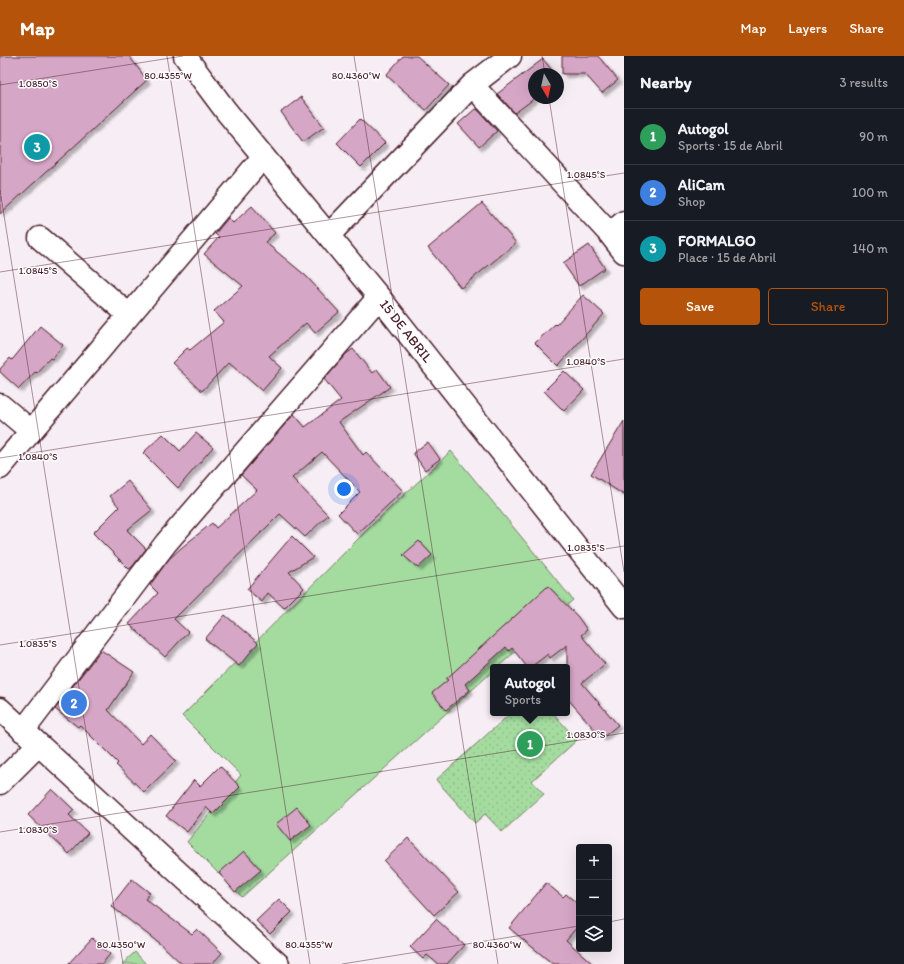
<!DOCTYPE html>
<html lang="en">
<head>
<meta charset="utf-8">
<style>
  body { margin:0; font-family:Itim,sans-serif; background:#242831; color:#f1f3f6 }
  .controls { position:absolute; right:12px; bottom:12px; display:grid; overflow:hidden; border-radius:4px; box-shadow:0 4px 16px #0002 }
  .controls button { width:36px; height:36px; display:grid; place-items:center; padding:0; border:0; border-bottom:1px solid #363941; background:#171b24; color:#f1f3f6; font:20px sans-serif }
  .compass { position:absolute; left:528px; top:12px; width:36px; height:36px; border-radius:50%; background:#171b24; box-shadow:0 4px 16px #0002; rotate:171deg }
  .you { position:absolute; left:344px; top:433px; width:14px; height:14px; margin:-10px; border:3px solid #fff; border-radius:50%; background:#1a73e8; box-shadow:0 0 0 6px #1a73e833 }
  .badge { display:grid; place-items:center; width:26px; height:26px; border-radius:50%; background:#b45309; color:#fff; font-size:13px; font-weight:700 }
  .pin { position:absolute; translate:-50% -50%; border:2px solid #fff; box-shadow:0 1px 4px #0006 }
  .popup { position:absolute; left:490px; top:608px; width:80px; height:52px; box-sizing:border-box; display:grid; place-content:center; border-radius:4px; background:#171b24; filter:drop-shadow(0 1px 3px #0005); font-size:13px; white-space:nowrap; color:#9ea1a6 }
  .popup b { font-size:15px; color:#f1f3f6 }
  .popup::after { content:''; position:absolute; left:50%; top:100%; margin-left:-8px; border:8px solid transparent; border-top-color:#171b24 }
  .list { margin:0; padding:0; list-style:none }
  h2 { display:flex; justify-content:space-between; align-items:center; height:52px; margin:0; padding:0 16px; font-size:17px }
  h2 small { font-size:13px; font-weight:400; color:#9ea1a6 }
  .list li { display:grid; grid-template-columns:26px 1fr auto; gap:12px; align-items:center; box-sizing:border-box; height:56px; padding:0 16px; border-top:1px solid #363941 }
  .list b { display:block; font-size:15px; white-space:nowrap }
  .list p { margin:0; font-size:13px; white-space:nowrap; color:#9ea1a6 }
  .list em { font-size:13px; font-style:normal; color:#9ea1a6 }
  .actions { display:flex; gap:8px; padding:12px 16px }
  .actions a { flex:1; padding:9px 0; border:1px solid #b45309; border-radius:4px; text-align:center; font-size:14px; color:#b45309 }
  .actions .main { background:#b45309; color:#fff }
  .icon { flex:none; width:22px; height:22px; fill:none; stroke:currentColor; stroke-width:2; stroke-linecap:round; stroke-linejoin:round }
  .map { position:relative; flex:none; width:624px; height:908px; overflow:hidden }
  header { display:flex; align-items:center; gap:24px; box-sizing:border-box; height:56px; padding:0 20px; background:#b45309; color:#fff }
  header strong { font-size:19px }
  nav { display:flex; gap:22px; margin-inline-start:auto; font-size:14px }
  main { display:flex }
  aside { flex:1; background:#171b24 }
  .map>svg:first-child { display:block }
</style>
</head>
<body>
<header>
<strong>Map</strong>
<nav><a>Map</a><a>Layers</a><a>Share</a></nav>
</header>
<main>
<div class="map">
<svg width="624" height="908" viewBox="0 0 624 908">
  <defs>
    <pattern id="grass-tufts" width="24" height="20" patternUnits="userSpaceOnUse"><rect width="24" height="20" fill="#a4dca0"/><path d="M3 7l-1-3M5 7V3M7 7l1-3M15 17l-1-3M17 17v-4M19 17l1-3" fill="none" stroke="#8fbc8a"/></pattern>
    <pattern id="park-dots" width="8" height="8" patternUnits="userSpaceOnUse"><rect width="8" height="8" fill="#a4dca0"/><path d="M2 2h.1M6 6h.1" fill="none" stroke="#8fbc8a" stroke-width="1.8" stroke-linecap="round"/></pattern>
    <filter id="shadow"><feDropShadow dx="3.5" dy="3.5" stdDeviation="1" flood-color="#0004"/></filter>
  </defs>
  <rect width="100%" height="100%" fill="#f7edf4"/>
  <filter id="ink" filterUnits="userSpaceOnUse"><feTurbulence type="fractalNoise" baseFrequency=".025" numOctaves="2"/><feDisplacementMap in="SourceGraphic" scale="8" xChannelSelector="R" yChannelSelector="G"/><feConvolveMatrix kernelMatrix="1 2 1 2 8 2 1 2 1" color-interpolation-filters="sRGB"/></filter>
  <g filter="url(#ink)">
    <path fill="url(#grass-tufts)" stroke="#777e66" d="M135,896L146,908H122Z"/>
    <path fill="url(#park-dots)" stroke="#777e66" d="M511,657H553L577,684L532,725L544,738L502,776L485,758L475,767L436,724Z"/>
    <path fill="#a4dca0" stroke="#777e66" d="M451,395L573,544L498,611H493V615L242,841L187,786L241,719L182,660L372,469Z"/>
    <path fill="#d6a6c6" stroke="#4a1f2b" filter="url(#shadow)" d="M0,0H129L147,24L0,158Z
      M403,0H417L449,29L426,54L386,19Z
      M562,0H598L618,24L602,37L585,18H562Z
      M543,3L555,18H534L535,42L515,57L497,38Z
      M301,41L324,71L303,86L281,56Z
      M475,53L478,54L497,75L479,91L458,68Z
      M360,63L385,87L361,111L337,87Z
      M482,147L516,187L461,232L428,192Z
      M252,150L275,177L265,186L306,220L339,256L315,277L306,267L269,300L282,312L262,335L229,306L202,335L172,307L187,292L190,294L224,266L214,255L243,230L204,198L219,181L215,178L228,162L233,167Z
      M589,189L605,212L579,230L563,207Z
      M583,239L604,258L558,310L535,287L555,268L556,269Z
      M40,270L63,289L52,303L50,302L36,317L35,316L19,333L0,316V313L10,302L12,304Z
      M353,293L372,317L377,313L390,331L339,366L363,399L366,396L403,435L357,478L338,458L360,436L322,396L292,422L328,459L305,481L280,458L174,563L188,576L165,601L129,568L158,537L150,529L169,503L181,492L212,467L216,472L257,434L241,419L294,358L305,371L341,344L324,323L346,298Z
      M564,315L584,334L564,355L544,335Z
      M624,365V439L591,418Z
      M196,377L213,391L178,432L143,397L163,378L180,395Z
      M428,386L440,403L425,414L413,397Z
      M128,425L152,454L127,474L146,493L132,511L129,513L93,477L119,451L110,440Z
      M292,480L313,501L289,516L304,532L284,552L268,537L262,546L247,533Z
      M419,485L432,499L418,512L403,499Z
      M548,530L578,561L587,574L581,579L605,608L582,627L618,669L602,682L567,642V589L550,602L548,598L531,611H527L512,592L509,595L506,591L465,628L470,634L446,654L432,637L448,624L446,623Z
      M225,559L258,587L239,610L205,583Z
      M101,594L134,616L108,654L141,688L150,678L176,705L144,736L116,709L118,707L80,669L78,671L55,653Z
      M220,710L240,731L213,758L206,751L187,776L166,760L194,724L200,730Z
      M52,733L74,754L69,759L88,777L69,798L28,759Z
      M297,751L311,769L290,785L276,768Z
      M408,782L459,836L434,859L384,805Z
      M244,795L261,814L235,836L219,817Z
      M132,823L150,837L145,843L192,878L197,873L222,897L212,908H182L164,891L111,850Z
      M546,827L563,841L566,838L579,849V869L566,884L593,908H553L509,872Z
      M279,843L292,856L270,878L256,865Z
      M436,863L464,889L447,908H438L427,899L423,903L410,891Z
      M92,882L110,898L102,908H68Z"/>
    <g fill="none" stroke-linecap="round" stroke-linejoin="round">
      <g stroke="#4a1f2b" stroke-width="25">
        <path id="minor" d="M472,29L610,178L624,196
          M610,178L624,166
          M329,179L472,29L510,0
          M40,182L129,259
          M0,349L31,375
          M0,412L263,101
          M0,653L278,908
          M23,675L166,487L379,241
          M0,727L38,689"/>
      </g>
      <g stroke="#4a1f2b" stroke-width="25">
        <path id="major" d="M185,0L226,55L379,241L624,551"/>
      </g>
      <use href="#minor" stroke="#fff" stroke-width="22"/>
      <use href="#major" stroke="#fff" stroke-width="22"/>
    </g>
  </g>
  <path fill="none" stroke="#4a1f2b" stroke-width="1" stroke-opacity="0.45" d="M167,0L310,908M354,0L498,908M542,0L545,18M0,29L183,0M549,42L624,516M0,134L123,908M0,216L624,117M0,402L624,303M0,589L624,490M0,776L624,677M609,866L624,863M342,908L579,870"/>
  <g text-anchor="middle" dominant-baseline="central" stroke-width="3" stroke-linejoin="round" paint-order="stroke">
    <g font-size="14" fill="#4a1f2b" stroke="#fff">
      <text transform="translate(406 275) rotate(52)">15 DE ABRIL</text>
    </g>
  </g>
  <g font-size="10" text-anchor="middle" fill="#4a1f2b" stroke="#fff" stroke-width="3" stroke-linejoin="round" paint-order="stroke">
    <text x="168" y="23">80.4355°W</text>
    <text x="356" y="23">80.4360°W</text>
    <text x="38" y="31">1.0850°S</text>
    <text x="586" y="122">1.0845°S</text>
    <text x="38" y="218">1.0845°S</text>
    <text x="586" y="309">1.0840°S</text>
    <text x="38" y="404">1.0840°S</text>
    <text x="586" y="495">1.0835°S</text>
    <text x="38" y="591">1.0835°S</text>
    <text x="586" y="682">1.0830°S</text>
    <text x="38" y="777">1.0830°S</text>
    <text x="121" y="892">80.4350°W</text>
    <text x="309" y="892">80.4355°W</text>
    <text x="497" y="892">80.4360°W</text>
  </g>
</svg>
<div class="controls">
<button>+</button>
<button>−</button>
<button><svg class="icon" aria-label="layers" viewBox="0 0 24 24"><path d="M12 4l9 5-9 5-9-5zM3 14l9 5 9-5"/></svg></button>
</div>
<svg class="compass" viewBox="-18 -18 36 36"><path d="M0-13l5 13h-10z" fill="#e53935"/><path d="M0 13l5-13h-10z" fill="#9ea1a6"/></svg>
<div class="you"></div>
<div class="pin badge" style="left:530px;top:688px;background:#2e9e5b">1</div>
<div class="popup"><b>Autogol</b>Sports</div>
<div class="pin badge" style="left:74px;top:647px;background:#3f7fe0">2</div>
<div class="pin badge" style="left:37px;top:91px;background:#0f9aa8">3</div>
</div>
<aside>
<h2>Nearby<small>3 results</small></h2>
<ul class="list">
<li><span class="badge" style="background:#2e9e5b">1</span><div><b>Autogol</b><p>Sports · 15 de Abril</p></div><em>90 m</em></li>
<li><span class="badge" style="background:#3f7fe0">2</span><div><b>AliCam</b><p>Shop</p></div><em>100 m</em></li>
<li><span class="badge" style="background:#0f9aa8">3</span><div><b>FORMALGO</b><p>Place · 15 de Abril</p></div><em>140 m</em></li>
</ul>
<div class="actions"><a class="main">Save</a><a>Share</a></div>
</aside>
</main>
</body>
</html>
